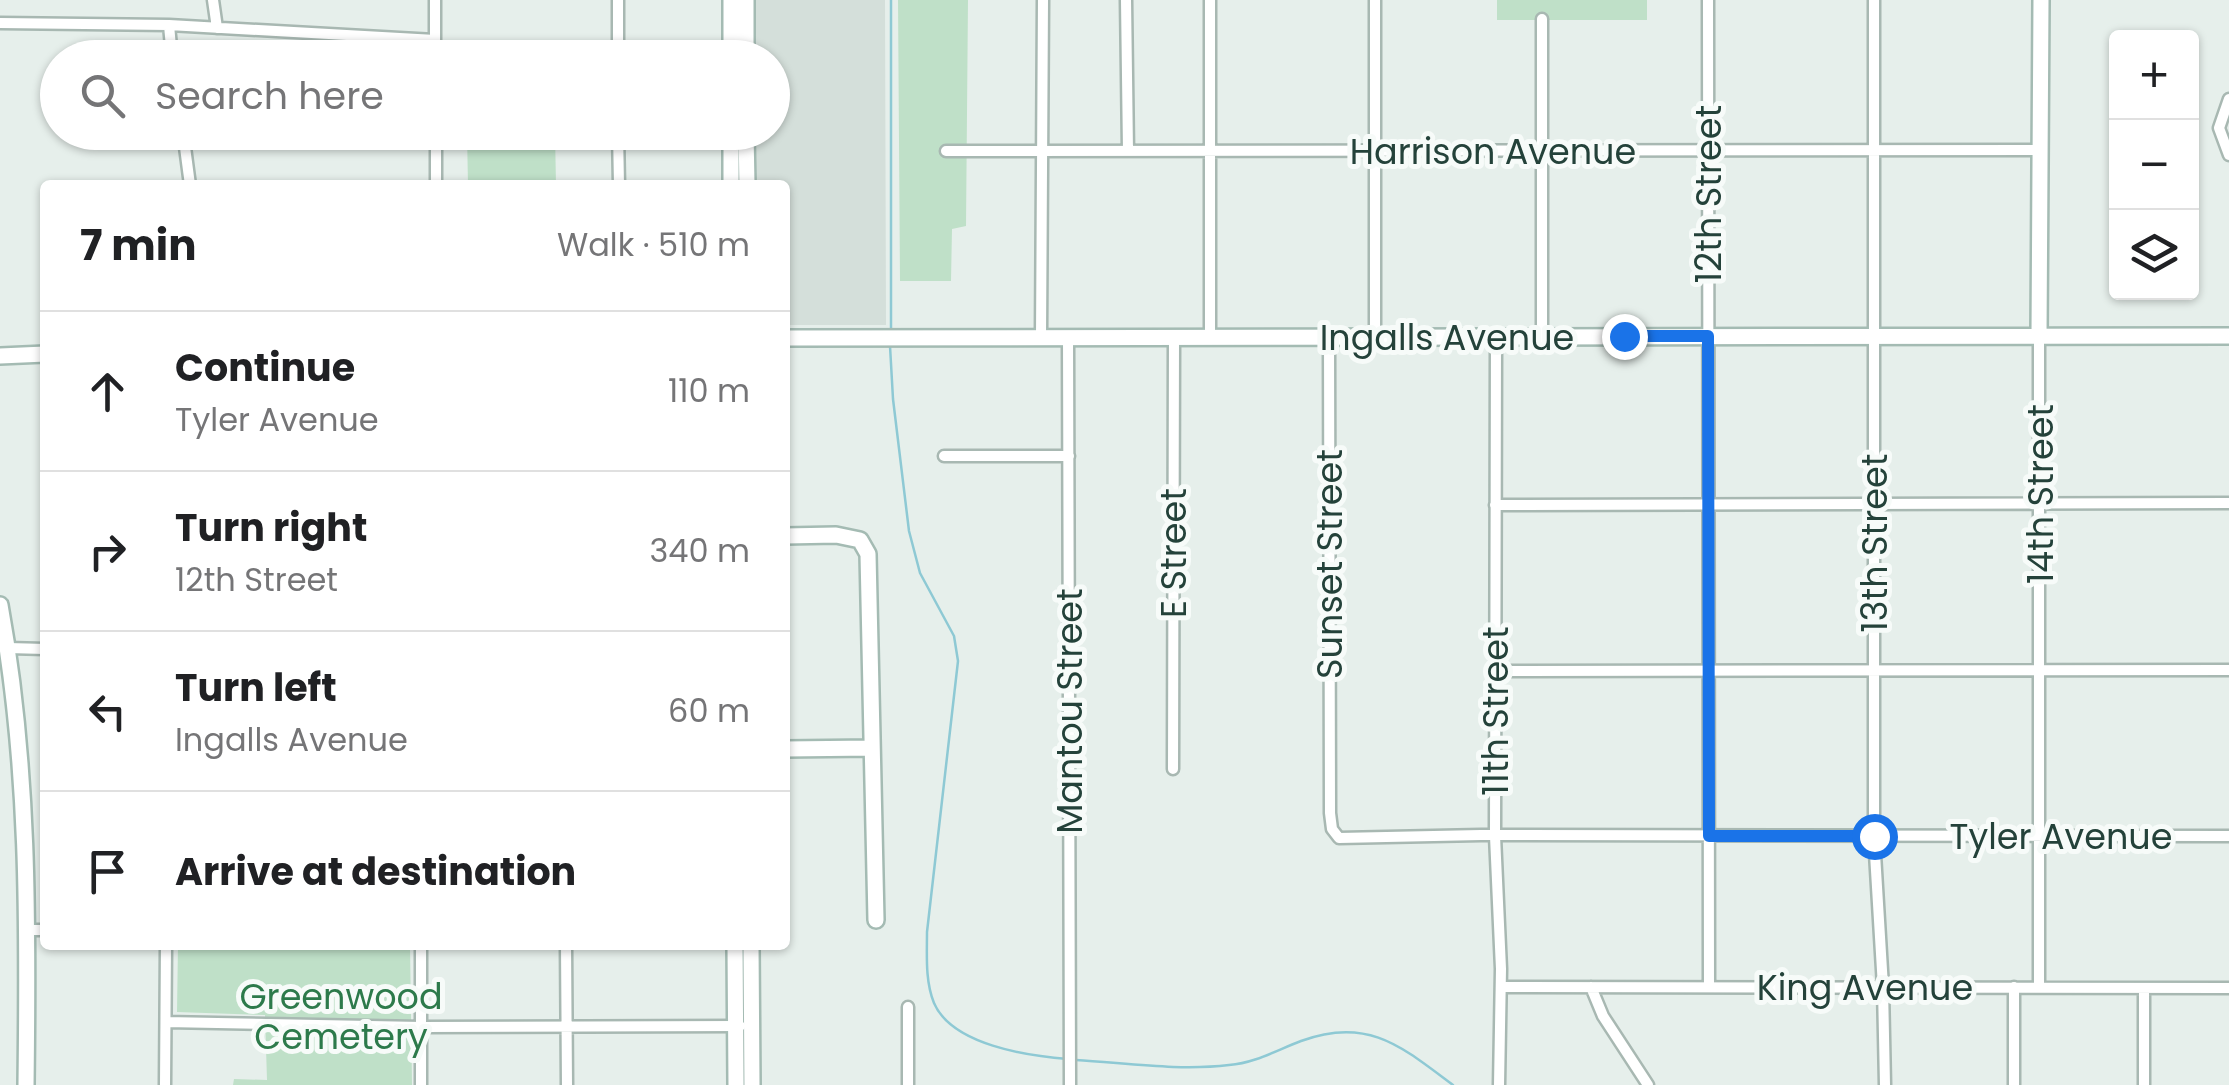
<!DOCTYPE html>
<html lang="en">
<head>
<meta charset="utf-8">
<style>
  body { margin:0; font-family:Poppins,sans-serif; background:#f6f6f6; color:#202124 }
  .controls { position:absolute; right:30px; top:30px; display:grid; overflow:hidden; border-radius:10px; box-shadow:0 2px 8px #0004 }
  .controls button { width:90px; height:90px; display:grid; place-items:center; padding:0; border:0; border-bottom:2px solid #e0e0e0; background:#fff; color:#202124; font:50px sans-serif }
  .stop { position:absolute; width:30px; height:30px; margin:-22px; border:8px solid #1a73e8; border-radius:50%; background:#fff }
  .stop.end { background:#1a73e8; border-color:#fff; box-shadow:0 2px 10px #0008 }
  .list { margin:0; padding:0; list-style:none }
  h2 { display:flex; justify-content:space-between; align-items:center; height:130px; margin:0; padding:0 40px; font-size:42px }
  h2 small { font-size:32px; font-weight:400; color:#757577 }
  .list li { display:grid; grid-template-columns:65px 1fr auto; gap:30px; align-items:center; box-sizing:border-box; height:160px; padding:0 40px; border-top:2px solid #e0e0e0 }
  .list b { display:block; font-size:38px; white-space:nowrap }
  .list p { margin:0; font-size:32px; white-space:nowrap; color:#757577 }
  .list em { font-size:32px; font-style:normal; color:#757577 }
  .icon { flex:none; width:55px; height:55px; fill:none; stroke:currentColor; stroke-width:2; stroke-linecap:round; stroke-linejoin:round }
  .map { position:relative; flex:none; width:2229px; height:1085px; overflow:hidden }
  .search { position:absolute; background:#fff; box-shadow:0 2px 8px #0004; left:40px; top:40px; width:750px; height:110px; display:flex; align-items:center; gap:25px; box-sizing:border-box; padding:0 35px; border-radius:55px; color:#757577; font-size:38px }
  .panel { position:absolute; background:#fff; box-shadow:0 2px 8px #0004; left:40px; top:180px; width:750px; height:770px; border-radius:10px }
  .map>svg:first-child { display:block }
</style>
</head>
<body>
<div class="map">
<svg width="2229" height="1085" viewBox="0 0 2229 1085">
  <rect width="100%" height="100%" fill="#e6efeb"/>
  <path fill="#d4dfda" d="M752,0H885L886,325H785V185H754L753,133L772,132V58L753,57Z"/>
  <path fill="#bfe0c8" d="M898,0H968L966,226L952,229L951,281H900Z
    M1497,0H1647V20H1497Z
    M555,133L556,185H468L467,134Z
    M178,945H410L412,1085H233L234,1079L267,1080L265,1015L177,1012Z"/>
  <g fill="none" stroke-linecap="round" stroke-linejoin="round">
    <path stroke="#8ec9d4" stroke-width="2.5" d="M891,0V333
      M890,346L893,399L909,531L920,573L954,636L958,661L927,932C927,955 925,981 934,1003C952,1045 1028,1056 1068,1059
      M1076,1060C1127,1063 1179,1071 1229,1065C1255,1063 1277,1050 1301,1041C1368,1016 1402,1047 1453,1085"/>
    <g stroke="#a8b8b2" stroke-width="15">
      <path id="street" d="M213,0L217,28
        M435,0V58
        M618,0V58
        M1126,0L1128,151
        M1708,0L1709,987
        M1874,0V837L1883,987L1885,1085
        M0,23L169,25L435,40
        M169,25L172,58
        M2229,99L2219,128L2229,155
        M183,132L190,185
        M436,132V185
        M618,132L619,185
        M946,151L2041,150
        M2039,335V987
        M1496,336L1495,836L1501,969L1499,1085
        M1542,336V19
        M1041,337L1043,0
        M1068,337L1070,1085
        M1210,337V0
        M1329,337L1330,813L1332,829L1339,838L1481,835L2229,836
        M1375,337V0
        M944,456H1069
        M1495,505L2229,503
        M8,648L45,649
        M1495,671L2229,670
        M1173,769L1174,337
        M28,930H45
        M421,945V1085
        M566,945L567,1085
        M1501,987L2229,988
        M1591,987L1603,1016L1648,1085
        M908,1007V1085
        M166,1022L421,1027L740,1026
        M165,1085L166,945
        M2014,1085V987
        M2144,1085V988"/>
    </g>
    <g stroke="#a4bbb3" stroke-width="20">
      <path id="secondary" d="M731,0V58
        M746,0V58
        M731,132V185
        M746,132L747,185
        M2039,335L2041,0
        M785,338L2229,336
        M0,356L45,354
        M785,536L836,535L860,540L868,554L876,920
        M0,605C29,764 28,923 26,1085
        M785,749L872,748
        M735,945L736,1085
        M751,945L752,1085"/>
    </g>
    <use href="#street" stroke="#fff" stroke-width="10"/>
    <use href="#secondary" stroke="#fff" stroke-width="15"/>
  </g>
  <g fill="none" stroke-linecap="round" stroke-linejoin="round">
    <path stroke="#1a73e8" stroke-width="12" d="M1624,336H1708L1709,836H1874"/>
  </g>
  <g text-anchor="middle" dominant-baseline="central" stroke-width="10" stroke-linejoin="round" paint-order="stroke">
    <g font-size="35" fill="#24423a" stroke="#f7fbf9">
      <text x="1493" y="151">Harrison Avenue</text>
      <text transform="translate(1708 194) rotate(-90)">12th Street</text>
      <text x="1447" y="337">Ingalls Avenue</text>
      <text transform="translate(2040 494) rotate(-90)">14th Street</text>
      <text transform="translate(1874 543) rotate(-90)">13th Street</text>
      <text transform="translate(1173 553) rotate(-90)">E Street</text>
      <text transform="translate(1329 564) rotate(-90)">Sunset Street</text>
      <text transform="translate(1069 711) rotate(-90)">Mantou Street</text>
      <text transform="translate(1495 711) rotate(-90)">11th Street</text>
      <text x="2061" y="836">Tyler Avenue</text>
      <text x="1865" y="987">King Avenue</text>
    </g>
    <g font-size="35" fill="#2d7a4b" stroke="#f7fbf9">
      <text x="341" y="996">Greenwood<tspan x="341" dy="40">Cemetery</tspan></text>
    </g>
  </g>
</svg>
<div class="controls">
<button>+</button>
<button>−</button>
<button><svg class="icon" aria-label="layers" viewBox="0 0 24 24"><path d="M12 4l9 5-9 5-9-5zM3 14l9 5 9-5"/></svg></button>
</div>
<div class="stop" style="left:1874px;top:836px"></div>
<div class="stop end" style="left:1624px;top:336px"></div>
<div class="search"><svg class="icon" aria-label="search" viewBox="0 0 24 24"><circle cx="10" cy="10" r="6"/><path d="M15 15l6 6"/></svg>Search here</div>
<section class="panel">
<h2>7 min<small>Walk · 510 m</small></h2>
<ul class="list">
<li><svg class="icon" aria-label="ahead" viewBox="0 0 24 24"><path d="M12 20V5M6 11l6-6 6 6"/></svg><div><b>Continue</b><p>Tyler Avenue</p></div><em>110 m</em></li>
<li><svg class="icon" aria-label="right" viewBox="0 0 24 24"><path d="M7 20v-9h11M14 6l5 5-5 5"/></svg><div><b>Turn right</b><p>12th Street</p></div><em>340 m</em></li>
<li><svg class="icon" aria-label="left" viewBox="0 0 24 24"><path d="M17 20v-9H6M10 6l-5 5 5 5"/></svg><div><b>Turn left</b><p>Ingalls Avenue</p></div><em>60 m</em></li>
<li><svg class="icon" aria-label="arrive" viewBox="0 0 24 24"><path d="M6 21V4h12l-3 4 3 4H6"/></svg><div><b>Arrive at destination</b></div></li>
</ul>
</section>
</div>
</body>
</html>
